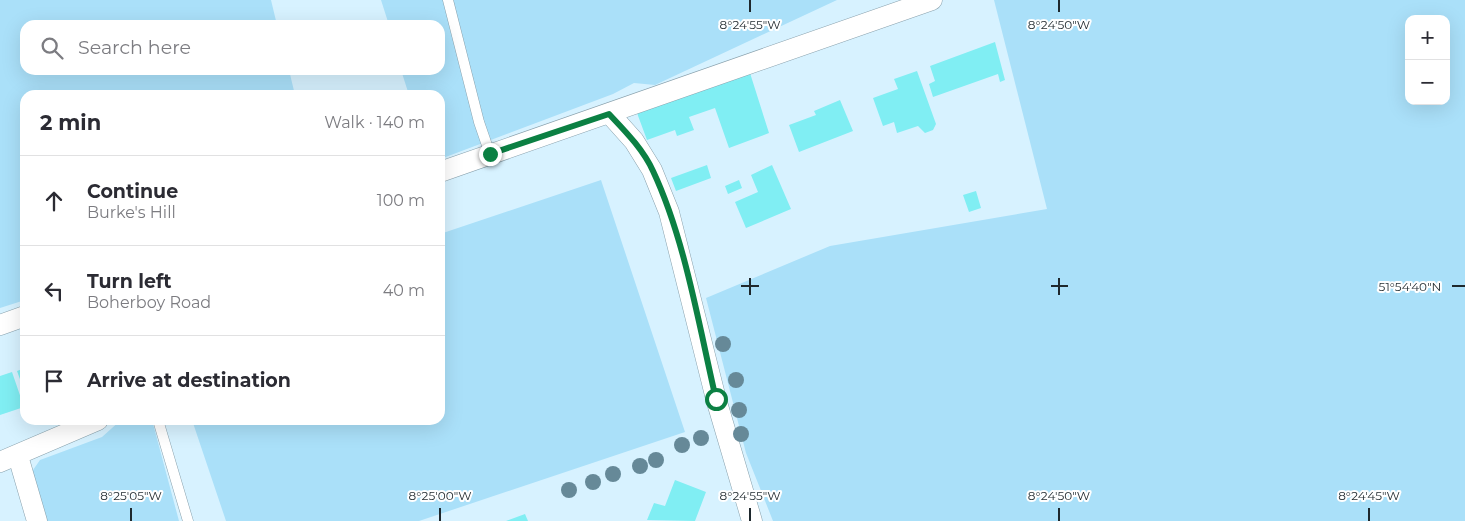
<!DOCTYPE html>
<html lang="en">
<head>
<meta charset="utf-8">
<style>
  body { margin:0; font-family:Montserrat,sans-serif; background:#f7f7f7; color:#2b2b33 }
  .controls { position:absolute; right:15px; top:15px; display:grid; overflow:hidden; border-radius:10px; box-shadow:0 5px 20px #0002 }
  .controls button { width:45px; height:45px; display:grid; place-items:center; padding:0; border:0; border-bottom:1px solid #e1e1e2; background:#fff; color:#2b2b33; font:25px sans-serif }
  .stop { position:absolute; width:15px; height:15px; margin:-11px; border:4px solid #0b8043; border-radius:50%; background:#fff }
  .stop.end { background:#0b8043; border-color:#fff; box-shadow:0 1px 5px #0008 }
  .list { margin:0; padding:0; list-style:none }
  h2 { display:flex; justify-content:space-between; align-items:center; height:65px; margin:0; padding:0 20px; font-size:21px }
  h2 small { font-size:16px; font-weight:400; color:#7c7c81 }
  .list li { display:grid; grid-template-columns:32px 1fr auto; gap:15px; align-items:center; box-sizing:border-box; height:90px; padding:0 20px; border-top:1px solid #e1e1e2 }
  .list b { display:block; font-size:19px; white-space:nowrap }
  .list p { margin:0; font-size:16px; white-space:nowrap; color:#7c7c81 }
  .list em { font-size:16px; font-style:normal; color:#7c7c81 }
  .icon { flex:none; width:28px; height:28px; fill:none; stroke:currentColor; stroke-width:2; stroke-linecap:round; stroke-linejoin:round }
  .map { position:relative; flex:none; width:1465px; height:521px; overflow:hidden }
  .search { position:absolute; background:#fff; box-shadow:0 5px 20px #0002; left:20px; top:20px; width:425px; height:55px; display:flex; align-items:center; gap:12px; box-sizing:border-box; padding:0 18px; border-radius:15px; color:#7c7c81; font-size:19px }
  .panel { position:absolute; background:#fff; box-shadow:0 5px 20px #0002; left:20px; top:90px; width:425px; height:335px; border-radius:15px }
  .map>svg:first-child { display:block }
</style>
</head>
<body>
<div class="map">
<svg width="1465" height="521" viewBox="0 0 1465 521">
  <rect width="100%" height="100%" fill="#d7f2ff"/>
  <path fill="#aae0f9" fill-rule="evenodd" d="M0,0H271L277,25H25V70H289L295,95H25V300L0,308Z
    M381,0H837L655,85L634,83L613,94L443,158L440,157V95H409L401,70H440V25H389Z
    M994,0H1465V521H773L746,453L706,298L830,246L1047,209ZM1409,19H1446V101H1409Z
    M601,180L685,432L419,521H226L192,420H440V234Z
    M121,420H152L179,521H45L33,480V470L40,460L102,437Z"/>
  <path fill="#80eef3" d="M995,42L1005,80L1000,82L998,74L933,97L929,84L935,81L930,66Z
    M917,71L936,124L933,130L925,133L918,126L897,133L894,122L883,126L873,98L898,89L894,79Z
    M750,73L769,133L729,148L715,108L689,117L694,130L677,136L675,130L647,140L637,113Z
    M377,90L379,95H359V94Z
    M840,100L853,131L799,152L789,125L816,115L814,111Z
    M707,165L711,178L676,191L671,178Z
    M772,165L791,209L746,228L735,202L758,192L751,175Z
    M739,180L742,188L728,194L725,186Z
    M976,191L981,208L969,212L963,195Z
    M25,368V393L17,371Z
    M12,372L24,407L0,415V376Z
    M675,480L706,492L695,521L647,520L654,503L665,506Z
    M525,514L528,521H506Z"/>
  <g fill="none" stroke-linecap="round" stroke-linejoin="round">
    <g stroke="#88a0ac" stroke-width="11">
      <path id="lane" d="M448,0L479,122L490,154
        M158,420L188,521"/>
    </g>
    <g stroke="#88a0ac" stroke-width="21">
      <path id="street" d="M609,113L634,141L652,170L669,212L716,399L752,521
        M440,172L932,0
        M0,325L25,316
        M18,456L37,521
        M0,462L98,420"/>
    </g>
    <use href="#lane" stroke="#fff" stroke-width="10"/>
    <use href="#street" stroke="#fff" stroke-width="20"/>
  </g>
  <g fill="#668998">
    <circle cx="723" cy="344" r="8"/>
    <circle cx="736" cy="380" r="8"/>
    <circle cx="739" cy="410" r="8"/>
    <circle cx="741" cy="434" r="8"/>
    <circle cx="701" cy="438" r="8"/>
    <circle cx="682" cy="445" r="8"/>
    <circle cx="656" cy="460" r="8"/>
    <circle cx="640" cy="466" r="8"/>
    <circle cx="613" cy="474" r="8"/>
    <circle cx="593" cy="482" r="8"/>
    <circle cx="569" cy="490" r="8"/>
  </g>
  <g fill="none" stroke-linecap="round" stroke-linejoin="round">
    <path stroke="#0b8043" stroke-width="6" d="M490,154L609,114C625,131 643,149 653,171C685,239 699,326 716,399"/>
  </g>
  <path fill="none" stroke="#1e282d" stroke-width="2" d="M750,0V12M1059,0V12M750,278V295M1059,278V295M741,286H759M1051,286H1068M1452,286H1465M131,508V521M440,508V521M750,508V521M1059,508V521M1369,508V521"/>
  <g font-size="12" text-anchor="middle" fill="#1e282d" stroke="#fff" stroke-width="4" stroke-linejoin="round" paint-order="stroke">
    <text x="750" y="29">8°24'55"W</text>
    <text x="1059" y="29">8°24'50"W</text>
    <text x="1410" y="291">51°54'40"N</text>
    <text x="131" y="500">8°25'05"W</text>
    <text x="440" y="500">8°25'00"W</text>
    <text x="750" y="500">8°24'55"W</text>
    <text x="1059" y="500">8°24'50"W</text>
    <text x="1369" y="500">8°24'45"W</text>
  </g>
</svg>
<div class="controls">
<button>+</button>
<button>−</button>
</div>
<div class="stop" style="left:716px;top:399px"></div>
<div class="stop end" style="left:490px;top:154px"></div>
<div class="search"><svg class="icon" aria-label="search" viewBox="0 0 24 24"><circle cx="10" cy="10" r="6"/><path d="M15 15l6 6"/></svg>Search here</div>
<section class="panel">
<h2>2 min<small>Walk · 140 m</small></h2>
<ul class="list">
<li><svg class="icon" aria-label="ahead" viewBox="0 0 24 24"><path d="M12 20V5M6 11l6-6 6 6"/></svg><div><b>Continue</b><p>Burke's Hill</p></div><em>100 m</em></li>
<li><svg class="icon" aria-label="left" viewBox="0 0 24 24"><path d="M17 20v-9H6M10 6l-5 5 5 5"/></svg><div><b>Turn left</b><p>Boherboy Road</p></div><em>40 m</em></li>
<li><svg class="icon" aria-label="arrive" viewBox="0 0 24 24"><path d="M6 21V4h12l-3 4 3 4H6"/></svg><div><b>Arrive at destination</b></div></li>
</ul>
</section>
</div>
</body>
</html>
